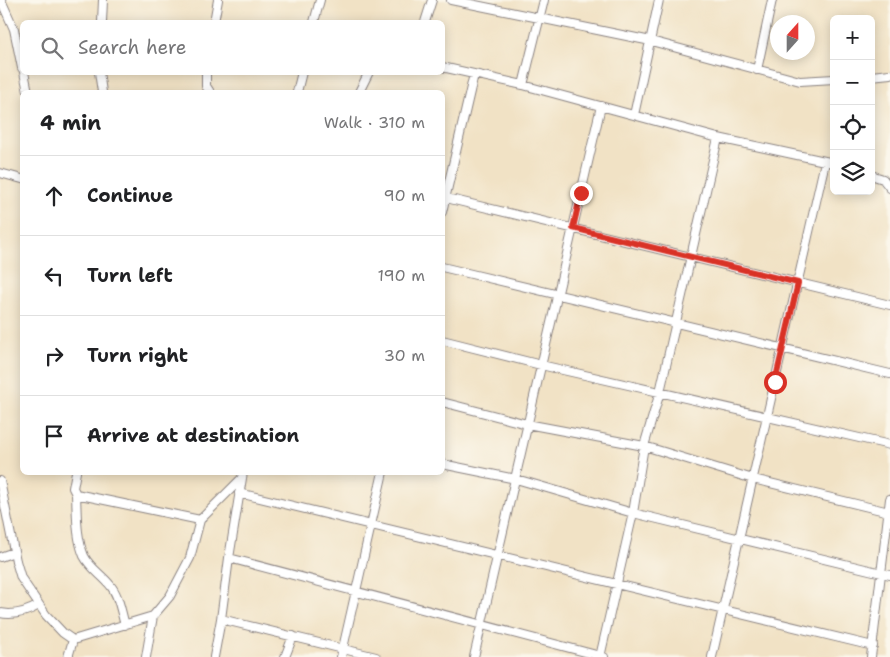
<!DOCTYPE html>
<html lang="en">
<head>
<meta charset="utf-8">
<style>
  body { margin:0; font-family:"Shantell Sans",sans-serif; background:#f2f2f2; color:#202124 }
  .controls { position:absolute; right:15px; top:15px; display:grid; overflow:hidden; border-radius:8px; box-shadow:0 2px 12px #0003 }
  .controls button { width:45px; height:45px; display:grid; place-items:center; padding:0; border:0; border-bottom:1px solid #e0e0e0; background:#fff; color:#202124; font:25px sans-serif }
  .compass { position:absolute; left:770px; top:15px; width:45px; height:45px; border-radius:50%; background:#fff; box-shadow:0 2px 12px #0003; rotate:21deg }
  .stop { position:absolute; width:15px; height:15px; margin:-11px; border:4px solid #d93025; border-radius:50%; background:#fff }
  .stop.end { background:#d93025; border-color:#fff; box-shadow:0 1px 5px #0008 }
  .list { margin:0; padding:0; list-style:none }
  h2 { display:flex; justify-content:space-between; align-items:center; height:65px; margin:0; padding:0 20px; font-size:21px }
  h2 small { font-size:16px; font-weight:400; color:#757577 }
  .list li { display:grid; grid-template-columns:32px 1fr auto; gap:15px; align-items:center; box-sizing:border-box; height:80px; padding:0 20px; border-top:1px solid #e0e0e0 }
  .list b { display:block; font-size:19px; white-space:nowrap }
  .list em { font-size:16px; font-style:normal; color:#757577 }
  .icon { flex:none; width:28px; height:28px; fill:none; stroke:currentColor; stroke-width:2; stroke-linecap:round; stroke-linejoin:round }
  .map { position:relative; flex:none; width:890px; height:657px; overflow:hidden }
  .search { position:absolute; background:#fff; box-shadow:0 2px 12px #0003; left:20px; top:20px; width:425px; height:55px; display:flex; align-items:center; gap:12px; box-sizing:border-box; padding:0 18px; border-radius:8px; color:#757577; font-size:19px }
  .panel { position:absolute; background:#fff; box-shadow:0 2px 12px #0003; left:20px; top:90px; width:425px; height:385px; border-radius:8px }
  .map>svg:first-child { display:block }
</style>
</head>
<body>
<div class="map">
<svg width="890" height="657" viewBox="0 0 890 657">
  <rect width="100%" height="100%" fill="#fbf7ec"/>
  <filter id="ink" filterUnits="userSpaceOnUse"><feTurbulence type="fractalNoise" baseFrequency=".02" numOctaves="2"/><feDisplacementMap in="SourceGraphic" scale="10" xChannelSelector="R" yChannelSelector="G"/><feConvolveMatrix kernelMatrix="1 2 1 2 8 2 1 2 1" color-interpolation-filters="sRGB"/></filter>
  <filter id="wash" filterUnits="userSpaceOnUse"><feTurbulence type="fractalNoise" baseFrequency=".0096" numOctaves="4" result="noise"/><feDisplacementMap in="SourceGraphic" scale="20" xChannelSelector="R" yChannelSelector="G"/><feGaussianBlur stdDeviation="1.12" result="paint"/><feColorMatrix in="noise" values="0 0 0 0 0 0 0 0 0 0 0 0 0 0 0 0 0 1.4 0 .05"/><feComposite in="paint" operator="in"/></filter>
  <g filter="url(#wash)">
    <rect width="100%" height="100%" fill="#f1e2c5"/>
  </g>
  <g filter="url(#ink)">
    <g fill="none" stroke-linecap="round" stroke-linejoin="round">
      <g stroke="#8a8280" stroke-width="10">
        <path id="minor" d="M1,0L14,29L22,68
          M451,0L651,41L800,81L834,79
          M102,22L103,0
          M214,22L218,0
          M314,22L320,0
          M425,22L432,0
          M442,67L523,85L718,138L834,163
          M757,70L772,0
          M24,72L28,92
          M99,72L102,92
          M206,72V86L210,92
          M871,76L890,74
          M523,85L544,0
          M297,92L302,72
          M359,92L369,72
          M634,115L659,0
          M0,173L22,179
          M871,175L883,179L890,188
          M442,197L890,305
          M442,212L474,74
          M442,267L890,374
          M442,340L541,365L890,445
          M442,402L527,424L644,446L753,479L889,512
          M442,464L516,479L633,513L890,575
          M76,472L73,488L76,494L200,520
          M0,481L16,561L21,578L46,615L63,633L73,640L153,616
          M239,493L873,646
          M76,494C77,515 76,537 84,556C90,568 102,575 110,585C119,595 121,612 125,625
          M0,557L14,552
          M229,558L604,657
          M0,613C15,616 27,612 39,605
          M221,619L376,657
          M68,657L73,640
          M146,657L153,616L170,596L190,558L200,520L242,478
          M214,657L221,619L229,558L243,472
          M285,657L293,636
          M341,657L383,472
          M474,657L601,106
          M600,657L633,513L644,446L660,392L718,138
          M712,657L825,162
          M871,657L890,499"/>
      </g>
      <use href="#minor" stroke="#fff" stroke-width="8"/>
    </g>
  </g>
  <g fill="none" stroke-linecap="round" stroke-linejoin="round" filter="url(#ink)">
    <path stroke="#d93025" stroke-width="6" d="M581,193L573,228L798,283L775,382"/>
  </g>
</svg>
<div class="controls">
<button>+</button>
<button>−</button>
<button><svg class="icon" aria-label="locate" viewBox="0 0 24 24"><circle cx="12" cy="12" r="6"/><path d="M12 2v4M12 18v4M2 12h4M18 12h4"/></svg></button>
<button><svg class="icon" aria-label="layers" viewBox="0 0 24 24"><path d="M12 4l9 5-9 5-9-5zM3 14l9 5 9-5"/></svg></button>
</div>
<svg class="compass" viewBox="-18 -18 36 36"><path d="M0-13l5 13h-10z" fill="#e53935"/><path d="M0 13l5-13h-10z" fill="#757577"/></svg>
<div class="stop" style="left:775px;top:382px"></div>
<div class="stop end" style="left:581px;top:193px"></div>
<div class="search"><svg class="icon" aria-label="search" viewBox="0 0 24 24"><circle cx="10" cy="10" r="6"/><path d="M15 15l6 6"/></svg>Search here</div>
<section class="panel">
<h2>4 min<small>Walk · 310 m</small></h2>
<ul class="list">
<li><svg class="icon" aria-label="ahead" viewBox="0 0 24 24"><path d="M12 20V5M6 11l6-6 6 6"/></svg><div><b>Continue</b></div><em>90 m</em></li>
<li><svg class="icon" aria-label="left" viewBox="0 0 24 24"><path d="M17 20v-9H6M10 6l-5 5 5 5"/></svg><div><b>Turn left</b></div><em>190 m</em></li>
<li><svg class="icon" aria-label="right" viewBox="0 0 24 24"><path d="M7 20v-9h11M14 6l5 5-5 5"/></svg><div><b>Turn right</b></div><em>30 m</em></li>
<li><svg class="icon" aria-label="arrive" viewBox="0 0 24 24"><path d="M6 21V4h12l-3 4 3 4H6"/></svg><div><b>Arrive at destination</b></div></li>
</ul>
</section>
</div>
</body>
</html>
